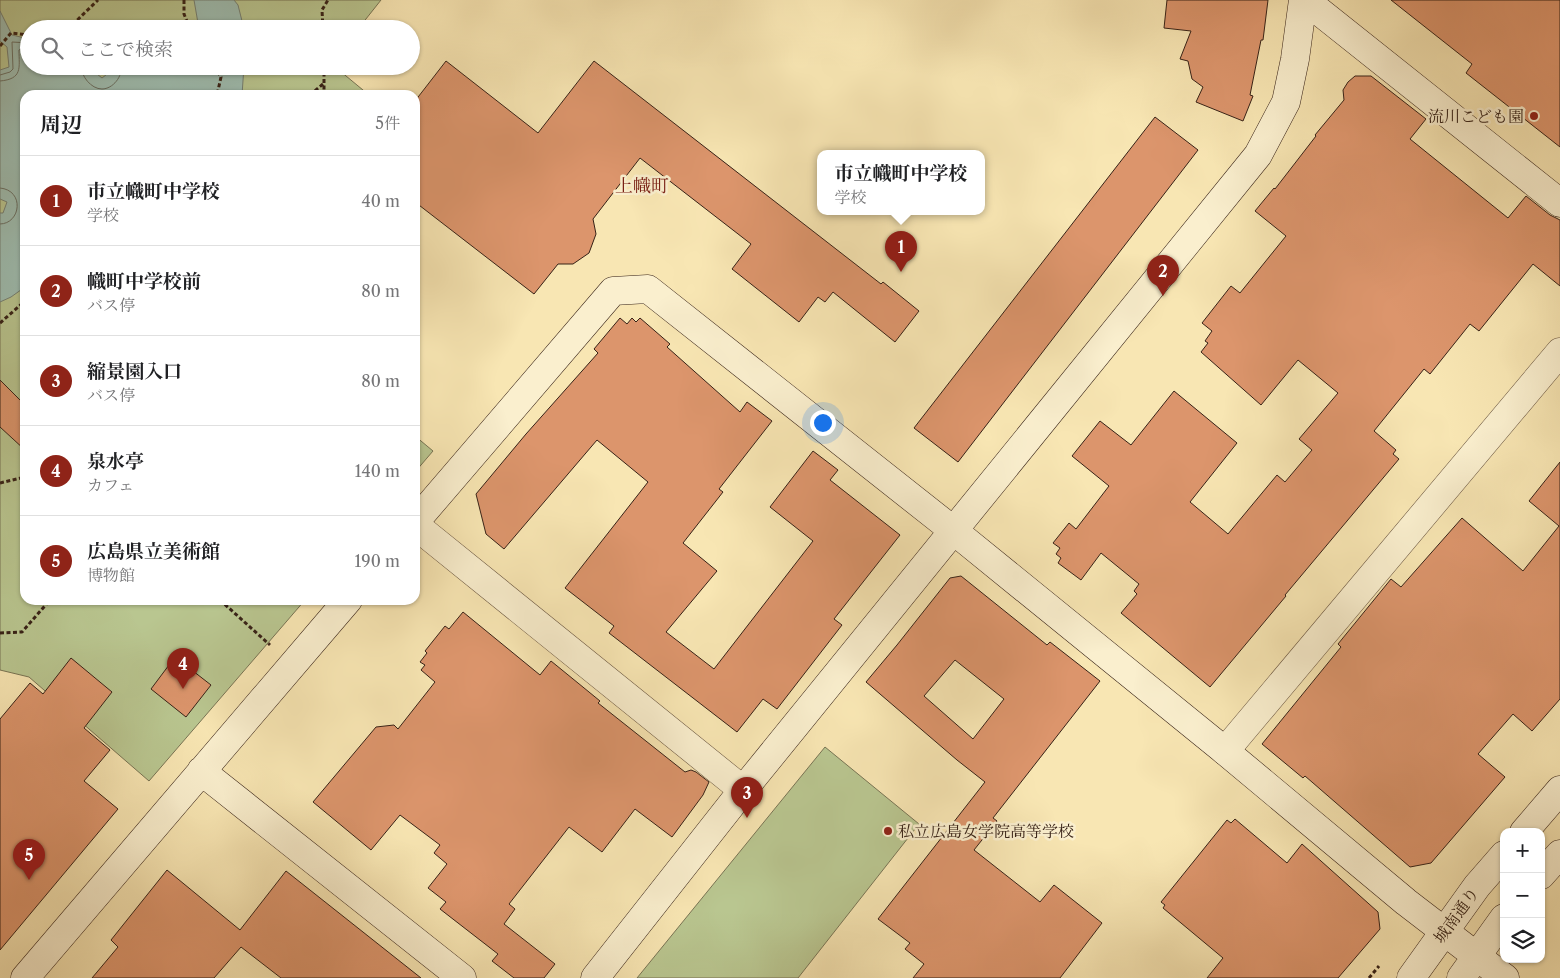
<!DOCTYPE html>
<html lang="ja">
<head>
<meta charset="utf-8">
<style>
  body { margin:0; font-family:"Libre Caslon Text","Noto Serif JP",serif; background:#f6f6f6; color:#202124 }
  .controls { position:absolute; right:15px; bottom:15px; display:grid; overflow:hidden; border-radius:10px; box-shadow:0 1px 4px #0004 }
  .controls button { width:45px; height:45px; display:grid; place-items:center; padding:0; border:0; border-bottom:1px solid #e0e0e0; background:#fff; color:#202124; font:25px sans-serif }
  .you { position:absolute; left:822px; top:422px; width:18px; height:18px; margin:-12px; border:4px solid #fff; border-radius:50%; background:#1a73e8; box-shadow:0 0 0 8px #1a73e833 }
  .badge { display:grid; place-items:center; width:32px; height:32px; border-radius:50%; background:#8f2418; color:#fff; font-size:16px; font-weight:700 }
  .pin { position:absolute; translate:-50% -41px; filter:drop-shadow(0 1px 2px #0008) }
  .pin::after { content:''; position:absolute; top:26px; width:18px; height:15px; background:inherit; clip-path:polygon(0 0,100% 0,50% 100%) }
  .popup { position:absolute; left:817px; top:150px; width:168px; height:65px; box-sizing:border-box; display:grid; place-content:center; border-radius:10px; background:#fff; filter:drop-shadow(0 1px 4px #0005); font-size:16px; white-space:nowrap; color:#757577 }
  .popup b { font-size:19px; color:#202124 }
  .popup::after { content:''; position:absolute; left:50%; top:100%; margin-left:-10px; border:10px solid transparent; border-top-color:#fff }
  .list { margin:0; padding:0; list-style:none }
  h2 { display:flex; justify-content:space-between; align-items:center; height:65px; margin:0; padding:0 20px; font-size:21px }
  h2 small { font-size:16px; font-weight:400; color:#757577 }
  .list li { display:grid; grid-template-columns:32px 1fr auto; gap:15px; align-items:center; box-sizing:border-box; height:90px; padding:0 20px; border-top:1px solid #e0e0e0 }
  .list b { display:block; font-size:19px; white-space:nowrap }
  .list p { margin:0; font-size:16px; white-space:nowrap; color:#757577 }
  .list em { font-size:16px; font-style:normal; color:#757577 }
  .icon { flex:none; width:28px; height:28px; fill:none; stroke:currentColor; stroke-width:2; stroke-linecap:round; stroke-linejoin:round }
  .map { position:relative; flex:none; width:1560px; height:978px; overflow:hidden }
  .search { position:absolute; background:#fff; box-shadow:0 1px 4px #0004; left:20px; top:20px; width:400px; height:55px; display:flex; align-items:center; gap:12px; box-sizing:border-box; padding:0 18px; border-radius:28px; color:#757577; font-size:19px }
  .panel { position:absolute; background:#fff; box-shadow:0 1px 4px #0004; left:20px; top:90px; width:400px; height:515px; border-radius:15px }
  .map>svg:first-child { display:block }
</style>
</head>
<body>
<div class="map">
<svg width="1560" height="978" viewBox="0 0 1560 978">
  <rect width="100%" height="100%" fill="#f8e6b3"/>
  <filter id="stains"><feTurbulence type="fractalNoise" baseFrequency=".004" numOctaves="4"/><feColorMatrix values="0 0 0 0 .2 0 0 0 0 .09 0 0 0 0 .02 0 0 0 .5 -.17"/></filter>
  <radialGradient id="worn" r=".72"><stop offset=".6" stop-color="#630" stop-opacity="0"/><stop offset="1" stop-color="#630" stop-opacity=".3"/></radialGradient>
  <path fill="#b9c690" stroke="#787454" d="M0,0H381L358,29H29V66H334L369,95H25V600H305L149,781L29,677L0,670Z
    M415,436L433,451L415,472Z
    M825,747L919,824L798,978H637Z"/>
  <path fill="#9ebeb2" stroke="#758074" d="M194,0H234L238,5L244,29H199Z
    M0,11L12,35L29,39V66H93L92,70L102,78L111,71L108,66H244L242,95H25V287L11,297L0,302V213H3L7,202L0,199V70L9,67L7,47L0,41Z
    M137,22L154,29H119Z"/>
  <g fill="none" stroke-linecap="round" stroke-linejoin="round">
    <path stroke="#6a7064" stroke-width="1" d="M81,66C81,76 91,89 102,89C113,89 123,76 121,66
      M0,75L10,72L13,69L12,42L29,43
      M0,81C23,79 19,68 19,50L21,49L29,50
      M0,188C25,190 21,224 0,224"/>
  </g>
  <path fill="#dc956c" stroke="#372217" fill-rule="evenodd" d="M1167,0H1268L1263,40H1261L1250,95L1253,96L1243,121L1196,102L1203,87L1192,79L1188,61L1180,59L1191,31L1164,28Z
    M1391,0H1560V147L1466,73L1472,64Z
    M446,61L538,133L594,61L881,284L883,282L919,311L895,342L833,292L825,302L818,297L799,322L732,269L751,244L640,158L593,219L596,234L589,253L573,264H558L534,294L415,202V101Z
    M1355,76H1371L1426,119L1410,139L1508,218L1526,196L1550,215L1560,220V286L1533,264L1479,331L1470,324L1430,374L1424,369L1374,431L1396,450L1393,454L1399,459L1285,595L1286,596L1210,687L1121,613L1137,594L1134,591L1139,584L1101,553L1081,580L1058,563L1061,558L1056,554L1060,548L1053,543L1069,523L1076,529L1109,486L1072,456L1100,421L1131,445L1174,391L1237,443L1190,502L1228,534L1277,475L1285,482L1312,450L1299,439L1338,393L1298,360L1261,405L1201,352L1208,343L1205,341L1212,331L1202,323L1231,286L1240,293L1286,236L1255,211L1274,188L1275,189L1316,136L1315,135L1344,100L1343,90L1348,82Z
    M1155,117L1198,150L958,462L914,428Z
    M620,318L627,324L632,318L636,322L640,318L670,344L667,347L740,412L747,402L772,421L719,489L723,492L683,543L717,571L666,632L714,669L813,541L770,507L813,451L838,470L830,480L900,535L834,619L842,625L777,709L763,699L737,732L609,633L614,626L565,588L648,482L597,440L504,549L486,534L476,494L526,434L598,353L594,349Z
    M0,380L25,405V450L0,427Z
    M1560,462V699L1532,731L1513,714L1478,754L1505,777L1431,863L1410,867L1305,776L1303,778L1262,744L1341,647L1338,644L1391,579L1401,587L1462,518L1523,571L1559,526L1529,501Z
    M961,576L1047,645L1050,642L1100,681L993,818L997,821L974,850L1040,902L1054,885L1102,923L1060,978H913L924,964L905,949L910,943L878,919L985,782L957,760L866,682L897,645L950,578ZM955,660L1004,699L973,739L924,696Z
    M463,612L540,675L551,661L589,692L600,701L598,703L685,772L691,770L696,772L709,782L703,795L672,837L635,809L602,852L569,827L509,904L515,909L504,924L555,964L544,978H514L492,961L498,954L440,909L446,902L428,888L447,864L434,853L440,845L400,815L371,850L313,802L376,727L394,725L398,729L435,682L421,670L425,665L420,662L427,653L425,651L445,626L449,629Z
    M175,657L211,685L186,717L151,689Z
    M71,658L112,692L84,728L110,750L84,781L118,809L0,950V719L30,683L43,694Z
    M1235,819L1287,863L1302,844L1378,912L1380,929L1338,978H1207L1223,958L1163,908L1165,905L1161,902L1227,820L1231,823Z
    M167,870L240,930L286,871L421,978H281L241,947L214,978H92L118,947L111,940Z"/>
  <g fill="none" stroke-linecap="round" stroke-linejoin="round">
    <g stroke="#67533e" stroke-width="29">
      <path id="street" d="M415,525L743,790
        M1225,751L1560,352"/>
    </g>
    <g stroke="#372217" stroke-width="29">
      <path id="secondary" d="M1305,0L1560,203
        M415,522L613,291L648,289L954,531L1225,751L1406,902L1505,978
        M201,771L462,978
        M1524,832L1560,790
        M1541,875L1560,854
        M25,978L348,600
        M595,978L743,790L1258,155L1286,102L1295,59L1303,0
        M1411,978L1477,886L1504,855
        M1461,978L1504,918"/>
    </g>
    <path stroke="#372217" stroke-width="3" stroke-dasharray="4 2.5" stroke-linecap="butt" d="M184,0V14L190,29
      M68,29L98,0
      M323,29L322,10L328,0
      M0,46L11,33L29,35
      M214,66L221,77L217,95
      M324,66V95
      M310,95L323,84
      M0,323L25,301
      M0,483L25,477
      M220,600L270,645
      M0,633L22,632L50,600
      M1369,978L1379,966"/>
    <use href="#street" stroke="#faefce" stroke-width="28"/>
    <use href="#secondary" stroke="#faefce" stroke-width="28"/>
  </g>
  <g fill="#8f2418" stroke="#faefce" stroke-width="2">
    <circle cx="1534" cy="116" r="5"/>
    <circle cx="888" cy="831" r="5"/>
  </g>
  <g text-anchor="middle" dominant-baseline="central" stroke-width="5" stroke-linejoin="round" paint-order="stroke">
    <g font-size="16" fill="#372217" stroke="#faefce" text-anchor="end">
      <text x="1524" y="116">流川こども園</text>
      <text x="898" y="831" text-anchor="start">私立広島女学院高等学校</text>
    </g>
    <g font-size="16" fill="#372217" stroke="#faefce">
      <text transform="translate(1456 915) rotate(-54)">城南通り</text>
    </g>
    <g font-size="18" fill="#7a1f14" stroke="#faefce">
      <text x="642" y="186">上幟町</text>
    </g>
  </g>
  <rect width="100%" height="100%" filter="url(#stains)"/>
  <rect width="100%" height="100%" fill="url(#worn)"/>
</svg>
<div class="controls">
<button>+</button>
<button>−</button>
<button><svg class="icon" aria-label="layers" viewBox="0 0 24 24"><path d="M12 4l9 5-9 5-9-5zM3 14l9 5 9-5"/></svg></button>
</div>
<div class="you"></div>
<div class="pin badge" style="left:901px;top:272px">1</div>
<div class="popup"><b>市立幟町中学校</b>学校</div>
<div class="pin badge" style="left:1163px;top:296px">2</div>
<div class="pin badge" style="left:747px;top:818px">3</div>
<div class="pin badge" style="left:183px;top:689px">4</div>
<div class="pin badge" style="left:29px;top:880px">5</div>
<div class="search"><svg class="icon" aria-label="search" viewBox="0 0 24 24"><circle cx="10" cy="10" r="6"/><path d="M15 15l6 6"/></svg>ここで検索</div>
<section class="panel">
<h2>周辺<small>5件</small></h2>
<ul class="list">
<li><span class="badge">1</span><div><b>市立幟町中学校</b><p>学校</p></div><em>40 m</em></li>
<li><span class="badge">2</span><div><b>幟町中学校前</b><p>バス停</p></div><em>80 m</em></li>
<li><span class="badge">3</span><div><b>縮景園入口</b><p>バス停</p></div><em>80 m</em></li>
<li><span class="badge">4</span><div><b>泉水亭</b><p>カフェ</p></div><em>140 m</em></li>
<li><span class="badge">5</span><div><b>広島県立美術館</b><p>博物館</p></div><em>190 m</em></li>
</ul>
</section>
</div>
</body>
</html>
